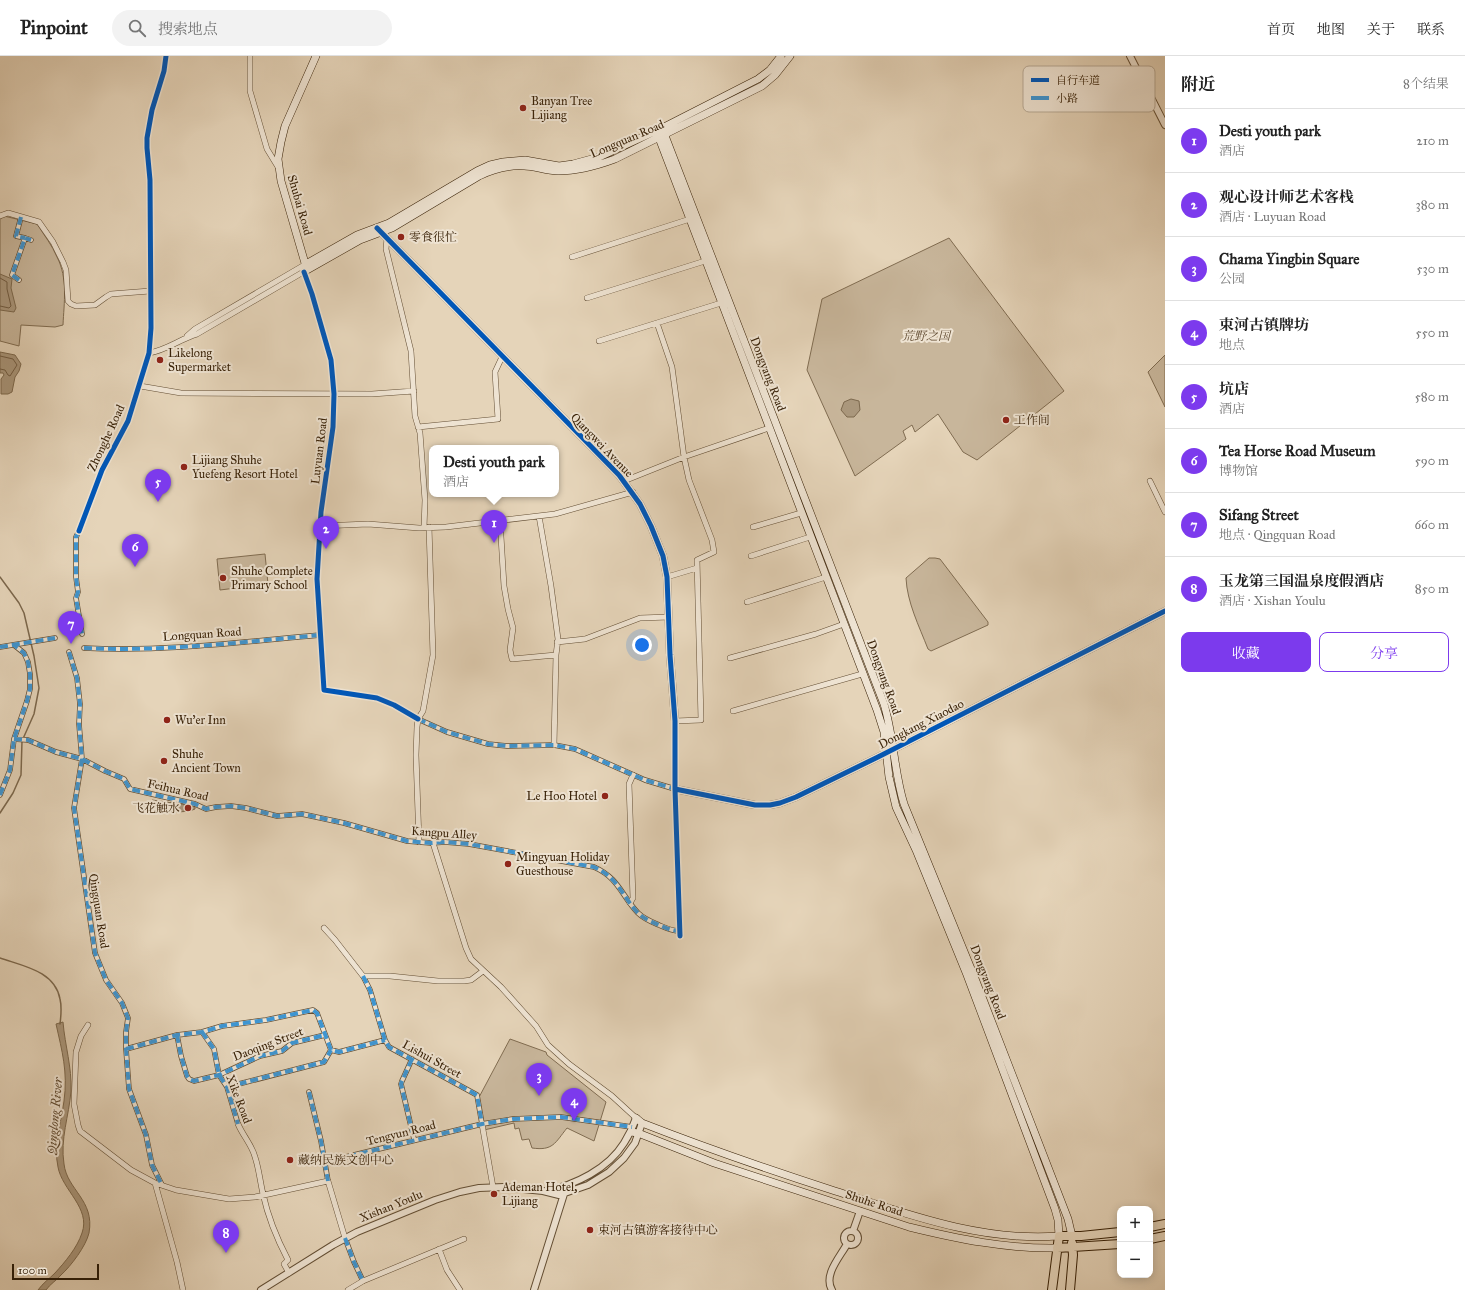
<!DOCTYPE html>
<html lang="zh">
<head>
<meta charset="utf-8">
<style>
  body { margin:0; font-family:"IM FELL Great Primer","Noto Serif SC",serif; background:#f2f2f2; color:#222 }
  .controls { position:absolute; right:12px; bottom:12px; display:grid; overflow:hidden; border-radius:8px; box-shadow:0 2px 10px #0003 }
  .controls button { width:36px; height:36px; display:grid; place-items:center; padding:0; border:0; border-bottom:1px solid #e0e0e0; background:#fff; color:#222; font:20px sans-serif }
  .scale { position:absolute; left:12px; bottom:10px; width:87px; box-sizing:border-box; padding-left:4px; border:2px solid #382107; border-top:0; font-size:11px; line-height:14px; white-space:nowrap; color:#382107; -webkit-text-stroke:3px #eee3d2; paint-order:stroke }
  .you { position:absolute; left:642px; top:589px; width:14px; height:14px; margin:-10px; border:3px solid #fff; border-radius:50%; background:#1a73e8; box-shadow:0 0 0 6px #1a73e833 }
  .badge { display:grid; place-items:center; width:26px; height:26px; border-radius:50%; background:#7c3aed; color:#fff; font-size:13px; font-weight:700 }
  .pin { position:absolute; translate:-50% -33px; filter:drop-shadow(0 1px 2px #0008) }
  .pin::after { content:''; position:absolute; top:21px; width:14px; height:12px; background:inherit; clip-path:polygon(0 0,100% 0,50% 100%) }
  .popup { position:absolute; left:429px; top:389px; width:130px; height:52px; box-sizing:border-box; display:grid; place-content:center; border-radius:8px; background:#fff; filter:drop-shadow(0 1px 3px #0005); font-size:13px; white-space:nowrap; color:#767676 }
  .popup b { font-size:15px; color:#222 }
  .popup::after { content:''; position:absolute; left:50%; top:100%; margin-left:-8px; border:8px solid transparent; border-top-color:#fff }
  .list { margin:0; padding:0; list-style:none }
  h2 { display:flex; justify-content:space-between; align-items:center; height:52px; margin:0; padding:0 16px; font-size:17px }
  h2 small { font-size:13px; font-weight:400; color:#767676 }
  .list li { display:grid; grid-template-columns:26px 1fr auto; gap:12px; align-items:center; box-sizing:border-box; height:64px; padding:0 16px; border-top:1px solid #e0e0e0 }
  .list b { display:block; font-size:15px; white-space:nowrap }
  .list p { margin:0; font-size:13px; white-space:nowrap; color:#767676 }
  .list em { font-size:13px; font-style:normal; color:#767676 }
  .actions { display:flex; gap:8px; padding:12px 16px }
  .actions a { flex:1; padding:9px 0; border:1px solid #7c3aed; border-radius:8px; text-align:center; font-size:14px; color:#7c3aed }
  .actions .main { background:#7c3aed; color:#fff }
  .icon { flex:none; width:22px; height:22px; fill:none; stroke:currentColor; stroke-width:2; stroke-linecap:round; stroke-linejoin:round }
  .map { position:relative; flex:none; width:1165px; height:1234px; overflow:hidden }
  header { display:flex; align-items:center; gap:24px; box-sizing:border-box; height:56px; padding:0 20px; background:#fff; border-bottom:1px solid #e0e0e0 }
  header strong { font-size:19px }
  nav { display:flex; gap:22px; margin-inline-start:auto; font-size:14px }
  .search { width:280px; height:36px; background:#f2f2f2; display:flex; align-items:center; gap:10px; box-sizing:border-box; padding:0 14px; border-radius:22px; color:#767676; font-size:15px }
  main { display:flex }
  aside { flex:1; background:#fff }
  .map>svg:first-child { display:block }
</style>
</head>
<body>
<header>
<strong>Pinpoint</strong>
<div class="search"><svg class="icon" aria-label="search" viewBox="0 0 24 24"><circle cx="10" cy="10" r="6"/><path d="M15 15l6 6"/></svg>搜索地点</div>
<nav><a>首页</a><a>地图</a><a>关于</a><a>联系</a></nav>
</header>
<main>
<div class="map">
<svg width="1165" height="1234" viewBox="0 0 1165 1234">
  <rect width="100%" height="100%" fill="#e5d4b9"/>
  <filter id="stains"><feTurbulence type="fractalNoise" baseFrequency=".005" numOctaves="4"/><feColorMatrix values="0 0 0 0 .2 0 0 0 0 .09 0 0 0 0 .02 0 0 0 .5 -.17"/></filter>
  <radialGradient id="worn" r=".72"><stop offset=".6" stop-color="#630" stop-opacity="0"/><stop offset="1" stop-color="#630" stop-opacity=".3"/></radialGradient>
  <path fill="#c8b69b" stroke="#806c51" d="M4,160L37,168C44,179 52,189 57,201C68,222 64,247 63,269L55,271L21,269L19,290L0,285V163Z
    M949,182L1064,335L977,404L963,396L938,358L915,376L912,369L903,375L906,383L855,420L807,314L822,243Z
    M1165,299V351L1148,316Z
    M265,498L268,528L220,534L217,503Z
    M929,502H935L940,503L988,566V569L931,595L928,593C919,570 907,546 906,522Z
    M510,983L546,996L547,999L606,1046L594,1085L567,1072C555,1087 553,1095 532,1092L529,1083L522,1084L519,1072L515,1073L514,1067L484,1074L477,1045Z"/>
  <path fill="#aa977c" stroke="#7c684d" d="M0,218L12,223L11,232L16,252L14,256L0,254Z
    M0,296L15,299L21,308L19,315L15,321L12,336L8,338H1V323L4,319L3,317H0Z
    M851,343L859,345L860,354L854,361H847L841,354L844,346Z
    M152,744L195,750V753C184,758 156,757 152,744Z
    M63,966C65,990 72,1011 71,1035C69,1060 60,1083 64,1108C67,1134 95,1144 89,1177C86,1190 71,1210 61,1219C56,1225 50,1228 46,1234H38C43,1227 49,1223 55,1217C65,1206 77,1192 82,1177C91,1152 62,1134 58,1111C53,1088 61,1068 64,1045C68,1016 62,995 56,968Z"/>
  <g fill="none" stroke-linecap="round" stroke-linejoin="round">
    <path stroke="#715c42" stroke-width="1" d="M0,222L7,226V233L11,250L9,252L0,250
      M0,300L13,303L17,309L10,320L8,319L5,314L0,313"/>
    <path stroke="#7c684d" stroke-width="1.5" d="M0,521L19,547L24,557L34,600L39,632L34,658L22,685L21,719L13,737L0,757
      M0,902C23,910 55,915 60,943C62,951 61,960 60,968"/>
    <g stroke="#634e34" stroke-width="5.5">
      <path id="pedestrian" d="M21,161L16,180L25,182
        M19,224L12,219L25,182L31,184
        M79,475L76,481V521L78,536L76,542L82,578
        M0,591L55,582
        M84,592C163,596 242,586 320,579
        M69,596L77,622L80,648L79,668L82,703L74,752L95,897L106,924L122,947L128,962L126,976V993L129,1033L146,1079L152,1109L162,1129
        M418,663L447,676L488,688L507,690L554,689L575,693L645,724L675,733
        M14,683L28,684L56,696L82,703L105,715L124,723L130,733L195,748L206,753L216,751L231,750L246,752L277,760L302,758L344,767L407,785L431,787L445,786L469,788L594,811C619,822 621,839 638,857C644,863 652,866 659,869C666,872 672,875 680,875
        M0,739L10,714L14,683L27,645L30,633V618L28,606L24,597L14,589
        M363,920L370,934L385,984L389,991L477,1039L482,1068
        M202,976L214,993L219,1019L227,1031L238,1068
        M177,979L181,1000L187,1020L189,1023L194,1025L219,1019L260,1000L282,995L292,987L325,979
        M126,993L177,979L202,976L222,970L266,964L313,954L317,957L331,994L339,996L385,984
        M412,1003L402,1025L401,1028L414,1083
        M227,1031L324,1006L331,994
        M309,1036L321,1085L328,1125
        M325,1106L482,1068L513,1063L561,1061L632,1071
        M345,1182L354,1206L363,1225"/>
    </g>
    <g stroke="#634e34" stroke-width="6">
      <path id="minor" d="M250,0V35L267,93L278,111
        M0,160L8,157L39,166L53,186L63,206L66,214L68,245L71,248L76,250L95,249L106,241L111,238L150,235
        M387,182L386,193L411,295L415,360L420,377L425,444L424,472
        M572,201L690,163
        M304,216L312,238L331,304L334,338L333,371L321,456L317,523L324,634L377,642L394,649L418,663
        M587,242L705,205
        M657,267L672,311L684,401L689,424L712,484L714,496L697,504L701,664L675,665
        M187,280L195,273L306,208
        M599,285L721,247
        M149,297C167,294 180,283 197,278L305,215
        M140,330L181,337L372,338L414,335
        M418,371L498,363L495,316L502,301
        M624,425L684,401L769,372
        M1150,425L1165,456
        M539,460L551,530L558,583L556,599L554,689
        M500,464L504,530L508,553L513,572L510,594L512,603L556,599
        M321,470L368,468L419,472L446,471L555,458L633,436
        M753,471L801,457
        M79,475L102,414L128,365L149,297L151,272L150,124L147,92V82L152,54L164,15L166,0
        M751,500L810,481
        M667,521L697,512
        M747,546L826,521
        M557,586L585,583L640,562L669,561
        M730,602L816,578L844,568
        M733,655L862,618
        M675,733L680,880
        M419,786L416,699L417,671L418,663L423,655L433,599L429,471
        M433,787L466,892L471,903L501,931L536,970L548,989L569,1008L612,1040L636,1062
        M630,847L633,842L629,728L633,719
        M324,872L335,884L363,920H390L438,925H464L471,924L483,915
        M88,969L81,980L76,996L74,1048L78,1069L80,1075L131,1114L155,1127L176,1134L229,1143L255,1141L328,1125L345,1182
        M238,1068C243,1080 252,1089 255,1101C259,1113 260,1125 263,1138C268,1161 277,1183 288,1204L284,1208L289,1217
        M482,1068L493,1131
        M155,1127L177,1206L183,1234
        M439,1193L447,1214L460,1234
        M348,1234L363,1225L464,1183"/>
    </g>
    <g stroke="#634e34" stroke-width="8">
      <path id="tertiary" d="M1130,0L1165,69
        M379,174L619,419L640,448L651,470L663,500L667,521L670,599L675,665V733L755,749H770L780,747L796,741L878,701L1165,555
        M546,1135C575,1129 608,1113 624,1087C629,1079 633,1071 636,1062
        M844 1182a7 7 0 1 1 14 0a7 7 0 1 1-14 0Z
        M853,1175L860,1155
        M261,1234L333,1189L357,1176L435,1144L460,1136L479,1132L504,1131L543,1135L559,1139L588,1129L609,1116L624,1102L635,1087L642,1067
        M534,1234L564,1138
        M832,1234C823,1219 840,1201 847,1188"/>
    </g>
    <g stroke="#382107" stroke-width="8">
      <path id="secondary" d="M316,0L285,70L281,86L278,103L281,125L307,214L360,184L392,172L479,120C493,113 508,109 524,110C535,110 546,115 558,115C577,115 596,110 615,103L762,30L775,19L790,0
        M662,72L884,648C894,681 894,716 904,748L974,920L1068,1163L1072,1180
        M306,208L357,179L389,167L477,115L490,109L503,106L525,104L559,110L573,108L599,101L662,72L758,23L770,14L781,0
        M636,1062L642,1067C706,1092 770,1114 835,1135C907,1158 982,1186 1059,1180L1058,1164L1055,1153L967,919L916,794L896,751L889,721L884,676L877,654L656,74
        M631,1076L638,1077L714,1107L909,1171C958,1183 1007,1193 1057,1192"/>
    </g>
    <g stroke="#382107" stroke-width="10">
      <path id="primary" d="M1150,1171L1165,1168
        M1150,1183L1165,1180
        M1057,1192L1120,1188
        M1052,1234L1059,1180H1081L1120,1176
        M1070,1234L1073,1199L1072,1187"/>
    </g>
    <use href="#pedestrian" stroke="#eee3d2" stroke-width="4"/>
    <use href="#minor" stroke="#eee3d2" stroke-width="5"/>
    <use href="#tertiary" stroke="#eee3d2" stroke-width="6"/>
    <use href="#secondary" stroke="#eee3d2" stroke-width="7"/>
    <use href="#primary" stroke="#e5d4b9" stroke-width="8"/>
    <path stroke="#3e95d1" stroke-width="4" stroke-dasharray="8 4" stroke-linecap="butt" d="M21,161L16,180L25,182
      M19,224L12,219L25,182L31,184
      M79,475L76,481V521L78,536L76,542L82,578
      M0,591L55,582
      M84,592C163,596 242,586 320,579
      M69,596L77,622L80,648L79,668L82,703L74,752L95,897L106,924L122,947L128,962L126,976V993L129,1033L146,1079L152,1109L162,1129
      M418,663L447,676L488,688L507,690L554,689L575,693L645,724L675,733
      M14,683L28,684L56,696L82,703L105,715L124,723L130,733L195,748L206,753L216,751L231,750L246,752L277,760L302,758L344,767L407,785L431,787L445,786L469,788L594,811C619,822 621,839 638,857C644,863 652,866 659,869C666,872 672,875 680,875
      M0,739L10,714L14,683L27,645L30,633V618L28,606L24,597L14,589
      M363,920L370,934L385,984L389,991L477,1039L482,1068
      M202,976L214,993L219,1019L227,1031L238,1068
      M177,979L181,1000L187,1020L189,1023L194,1025L219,1019L260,1000L282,995L292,987L325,979
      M126,993L177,979L202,976L222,970L266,964L313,954L317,957L331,994L339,996L385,984
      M412,1003L402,1025L401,1028L414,1083
      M227,1031L324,1006L331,994
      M309,1036L321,1085L328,1125
      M325,1106L482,1068L513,1063L561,1061L632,1071
      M345,1182L354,1206L363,1225"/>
    <g stroke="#eee3d2" stroke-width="8">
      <path id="cycleway" d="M377,172L619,419L640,448L651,470L663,500L667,521L670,599L675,665V733L680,880
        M304,216L312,238L331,304L334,338L333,371L321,456L317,523L324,634L377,642L394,649L418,663
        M79,475L102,414L128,365L149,297L151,272L150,124L147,92V82L152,54L164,15L166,0
        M675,733L755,749H770L780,747L796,741L878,701L1165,555"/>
    </g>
    <use href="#cycleway" stroke="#0057b8" stroke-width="5"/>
  </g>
  <g fill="#8f2418" stroke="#eee3d2" stroke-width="1.5">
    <circle cx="523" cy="52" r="4"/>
    <circle cx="401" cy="181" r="4"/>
    <circle cx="160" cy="304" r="4"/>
    <circle cx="1006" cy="364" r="4"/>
    <circle cx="184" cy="411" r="4"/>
    <circle cx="223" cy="522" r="4"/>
    <circle cx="167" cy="664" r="4"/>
    <circle cx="164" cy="705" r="4"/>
    <circle cx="605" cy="740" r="4"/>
    <circle cx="188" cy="752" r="4"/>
    <circle cx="508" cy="808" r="4"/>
    <circle cx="290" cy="1104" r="4"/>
    <circle cx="494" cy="1138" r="4"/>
    <circle cx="590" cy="1174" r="4"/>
  </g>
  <g text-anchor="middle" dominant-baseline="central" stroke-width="4" stroke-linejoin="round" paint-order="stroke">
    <g font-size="12" fill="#382107" stroke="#eee3d2" text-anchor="start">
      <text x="531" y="45">Banyan Tree<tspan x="531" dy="14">Lijiang</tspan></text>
      <text x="409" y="181">零食很忙</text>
      <text x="168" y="297">Likelong<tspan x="168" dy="14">Supermarket</tspan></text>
      <text x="1014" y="364">工作间</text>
      <text x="192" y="404">Lijiang Shuhe<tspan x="192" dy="14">Yuefeng Resort Hotel</tspan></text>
      <text x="231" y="515">Shuhe Complete<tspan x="231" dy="14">Primary School</tspan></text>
      <text x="175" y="664">Wu'er Inn</text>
      <text x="172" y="698">Shuhe<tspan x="172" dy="14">Ancient Town</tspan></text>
      <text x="597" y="740" text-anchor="end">Le Hoo Hotel</text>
      <text x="180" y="752" text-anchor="end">飞花触水</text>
      <text x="516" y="801">Mingyuan Holiday<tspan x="516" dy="14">Guesthouse</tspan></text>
      <text x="298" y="1104">藏纳民族文创中心</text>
      <text x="502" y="1131">Ademan Hotel,<tspan x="502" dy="14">Lijiang</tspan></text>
      <text x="598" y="1174">束河古镇游客接待中心</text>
    </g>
    <g font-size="12" fill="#382107" stroke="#eee3d2">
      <text transform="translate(627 83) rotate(-23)">Longquan Road</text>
      <text transform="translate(300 149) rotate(74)">Shubai Road</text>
      <text transform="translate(768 318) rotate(69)">Dongyang Road</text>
      <text transform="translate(106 382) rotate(-65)">Zhonghe Road</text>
      <text transform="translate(602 389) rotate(46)">Qiangwei Avenue</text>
      <text transform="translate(319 395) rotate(-83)">Luyuan Road</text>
      <text transform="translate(202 578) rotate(-4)">Longquan Road</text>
      <text transform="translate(884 621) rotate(70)">Dongyang Road</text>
      <text transform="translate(921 668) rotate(-27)">Dongkang Xiaodao</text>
      <text transform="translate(178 734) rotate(13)">Feihua Road</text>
      <text transform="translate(444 777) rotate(4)">Kangpu Alley</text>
      <text transform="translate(99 855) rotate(81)">Qingquan Road</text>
      <text transform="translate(988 926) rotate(69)">Dongyang Road</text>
      <text transform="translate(268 988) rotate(-21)">Daoqing Street</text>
      <text transform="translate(432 1003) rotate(29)">Lishui Street</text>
      <text transform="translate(239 1043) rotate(69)">Xike Road</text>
      <text transform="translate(401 1077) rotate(-14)">Tengyun Road</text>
      <text transform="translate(874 1147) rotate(18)">Shuhe Road</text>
      <text transform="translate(391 1150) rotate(-22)">Xishan Youlu</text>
    </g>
    <g font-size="12" font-style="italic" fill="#5c462c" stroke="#eee3d2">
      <text x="926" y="280">荒野之国</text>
    </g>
    <g font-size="13" font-style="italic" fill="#604a30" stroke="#eee3d2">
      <text transform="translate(55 1060) rotate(-85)">Qinglong River</text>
    </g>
  </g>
  <rect x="1023" y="10" width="132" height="46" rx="6" fill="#eee3d2" stroke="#b7a995" stroke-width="1"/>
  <rect x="1031" y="22" width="18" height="4" fill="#0057b8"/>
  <rect x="1031" y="40" width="18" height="4" fill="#3e95d1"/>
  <g font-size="11" fill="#382107">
    <text x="1056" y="28">自行车道</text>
    <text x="1056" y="46">小路</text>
  </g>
  <rect width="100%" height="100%" filter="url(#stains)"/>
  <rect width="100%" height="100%" fill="url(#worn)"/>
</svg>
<div class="controls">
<button>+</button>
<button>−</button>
</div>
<div class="scale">100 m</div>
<div class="you"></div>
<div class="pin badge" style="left:494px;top:487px">1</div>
<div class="popup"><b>Desti youth park</b>酒店</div>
<div class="pin badge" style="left:326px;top:493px">2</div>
<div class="pin badge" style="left:539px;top:1040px">3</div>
<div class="pin badge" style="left:574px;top:1065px">4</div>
<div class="pin badge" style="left:158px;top:446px">5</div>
<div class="pin badge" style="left:135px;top:511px">6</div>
<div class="pin badge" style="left:71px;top:588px">7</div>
<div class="pin badge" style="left:226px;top:1197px">8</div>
</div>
<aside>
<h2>附近<small>8个结果</small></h2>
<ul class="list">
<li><span class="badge">1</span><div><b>Desti youth park</b><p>酒店</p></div><em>210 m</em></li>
<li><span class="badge">2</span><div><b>观心设计师艺术客栈</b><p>酒店 · Luyuan Road</p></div><em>380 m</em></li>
<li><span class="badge">3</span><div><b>Chama Yingbin Square</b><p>公园</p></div><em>530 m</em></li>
<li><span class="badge">4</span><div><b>束河古镇牌坊</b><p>地点</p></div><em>550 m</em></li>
<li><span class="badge">5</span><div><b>坑店</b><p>酒店</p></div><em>580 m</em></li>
<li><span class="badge">6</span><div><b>Tea Horse Road Museum</b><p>博物馆</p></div><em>590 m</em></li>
<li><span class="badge">7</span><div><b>Sifang Street</b><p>地点 · Qingquan Road</p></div><em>660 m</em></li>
<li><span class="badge">8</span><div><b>玉龙第三国温泉度假酒店</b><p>酒店 · Xishan Youlu</p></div><em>850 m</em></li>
</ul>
<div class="actions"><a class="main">收藏</a><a>分享</a></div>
</aside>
</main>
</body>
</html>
